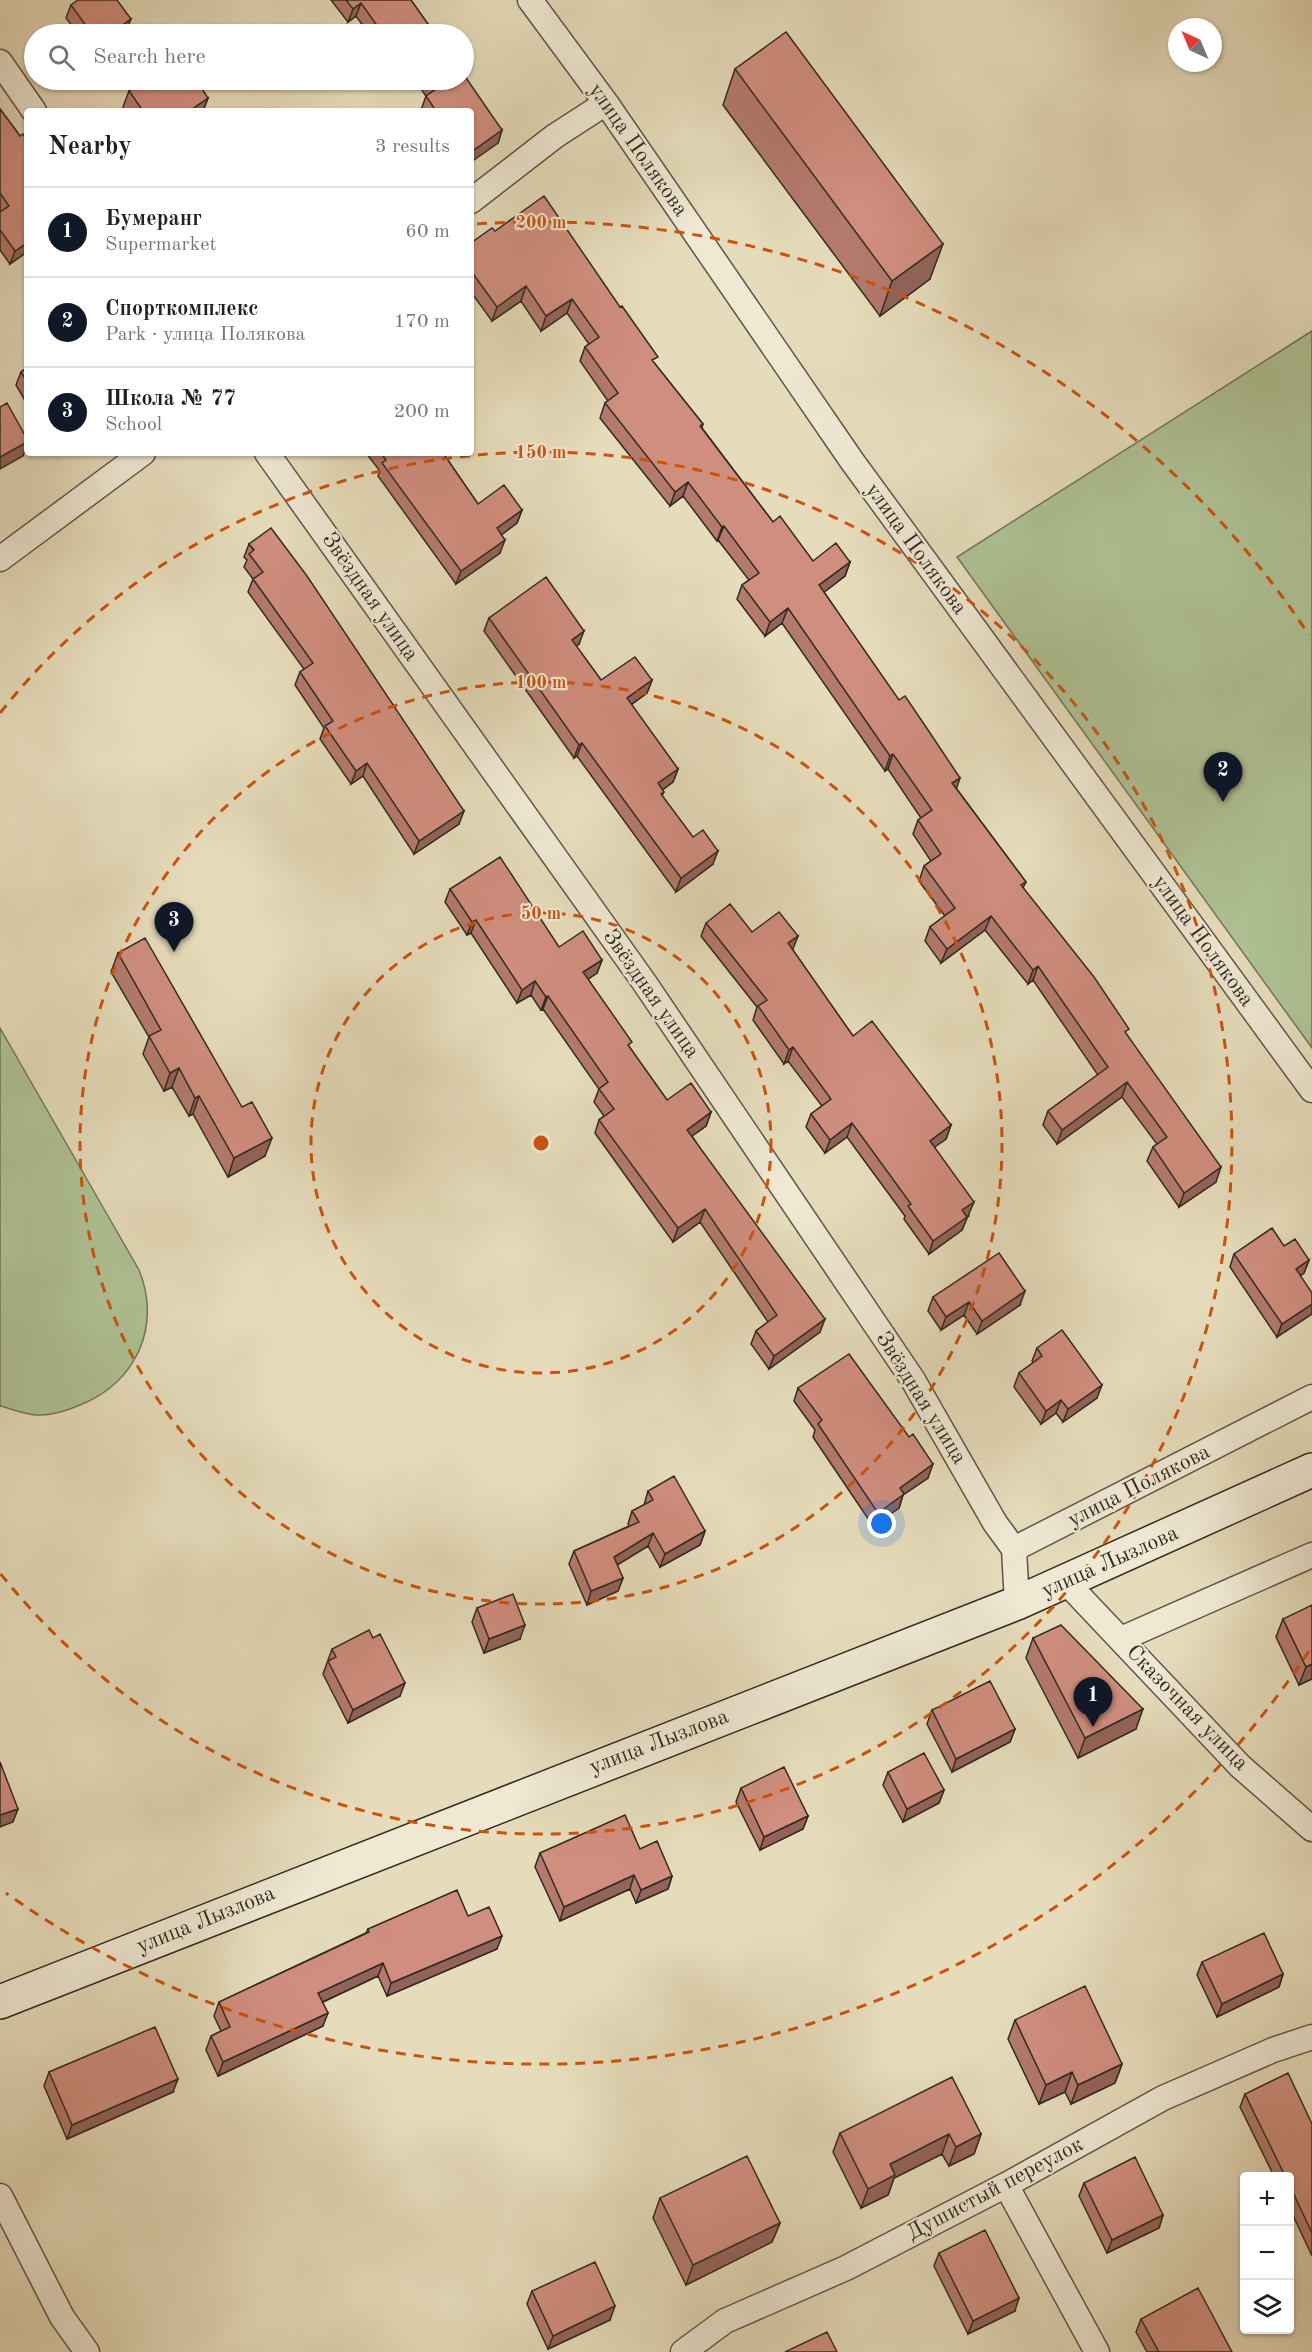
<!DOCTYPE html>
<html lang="en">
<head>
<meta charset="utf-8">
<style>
  body { margin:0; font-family:"Old Standard TT",serif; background:#f2f2f2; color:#202124 }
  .controls { position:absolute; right:18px; bottom:18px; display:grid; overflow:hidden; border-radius:6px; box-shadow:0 2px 4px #0004 }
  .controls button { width:54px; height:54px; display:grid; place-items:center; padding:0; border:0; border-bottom:2px solid #e0e0e0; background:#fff; color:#202124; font:30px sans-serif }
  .compass { position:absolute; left:1168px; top:18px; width:54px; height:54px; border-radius:50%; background:#fff; box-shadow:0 2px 4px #0004; rotate:316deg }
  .you { position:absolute; left:882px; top:1524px; width:21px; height:21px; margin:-15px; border:4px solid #fff; border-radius:50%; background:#1a73e8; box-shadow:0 0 0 9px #1a73e833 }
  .badge { display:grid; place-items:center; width:39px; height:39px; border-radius:50%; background:#111827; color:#fff; font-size:20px; font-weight:700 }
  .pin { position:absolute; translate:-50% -50px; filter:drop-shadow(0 2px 3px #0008) }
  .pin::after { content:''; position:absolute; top:32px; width:21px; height:18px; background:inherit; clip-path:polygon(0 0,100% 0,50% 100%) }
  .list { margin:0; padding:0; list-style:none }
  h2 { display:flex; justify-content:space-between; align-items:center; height:78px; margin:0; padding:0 24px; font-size:26px }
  h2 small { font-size:20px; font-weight:400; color:#757577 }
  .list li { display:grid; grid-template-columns:39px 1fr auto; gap:18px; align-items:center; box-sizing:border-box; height:90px; padding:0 24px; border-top:2px solid #e0e0e0 }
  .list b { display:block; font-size:22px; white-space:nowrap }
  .list p { margin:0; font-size:20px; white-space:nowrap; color:#757577 }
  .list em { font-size:20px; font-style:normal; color:#757577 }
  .icon { flex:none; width:33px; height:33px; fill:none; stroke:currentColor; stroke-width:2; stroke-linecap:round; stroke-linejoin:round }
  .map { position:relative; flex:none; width:1312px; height:2352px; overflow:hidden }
  .search { position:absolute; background:#fff; box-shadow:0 2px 4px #0004; left:24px; top:24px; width:450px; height:66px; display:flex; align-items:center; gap:15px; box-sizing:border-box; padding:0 21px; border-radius:33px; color:#757577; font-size:22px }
  .panel { position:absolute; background:#fff; box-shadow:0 2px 4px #0004; left:24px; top:108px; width:450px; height:348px; border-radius:6px }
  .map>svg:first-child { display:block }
</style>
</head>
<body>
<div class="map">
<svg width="1312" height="2352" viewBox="0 0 1312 2352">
  <rect width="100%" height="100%" fill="#e6dcbb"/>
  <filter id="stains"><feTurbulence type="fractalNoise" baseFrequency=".00333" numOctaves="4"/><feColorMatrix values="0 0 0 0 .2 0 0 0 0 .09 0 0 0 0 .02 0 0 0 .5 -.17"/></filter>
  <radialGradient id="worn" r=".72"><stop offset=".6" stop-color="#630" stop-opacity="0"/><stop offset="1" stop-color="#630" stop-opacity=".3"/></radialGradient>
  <path fill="#afc295" stroke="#70765a" stroke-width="1.5" d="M1312,331V1048L957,557Z
    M0,1028L139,1270C162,1326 136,1383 80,1405C66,1411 51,1416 36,1415C24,1414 12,1409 0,1406Z"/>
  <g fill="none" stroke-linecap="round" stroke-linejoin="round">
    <g stroke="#5f5647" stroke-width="27">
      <path id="street" d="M530,0L606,103L852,461L1312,1090
        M0,62L34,111
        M471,201L555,136L606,103
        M267,453L644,982L913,1380L995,1523L1014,1549
        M0,559L143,453
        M1066,1582L1240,1766L1312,1829
        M1017,1603L1014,1549L1312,1397
        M1121,1639L1312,1555
        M1006,2185L1097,2352
        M0,2196L62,2317L87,2352
        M683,2352L725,2321L846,2268L1006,2185L1163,2098L1273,2050L1312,2037"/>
    </g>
    <g stroke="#322a20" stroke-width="36">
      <path id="secondary" d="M0,2002L1017,1603L1312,1470"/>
    </g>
    <use href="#street" stroke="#efe8d3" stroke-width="24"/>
    <use href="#secondary" stroke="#efe8d3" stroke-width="33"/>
  </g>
  <path fill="#b37a6d" stroke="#322a20" stroke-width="1.5" d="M331,0H411L435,34H369L356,16L348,22Z
    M71,5L126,32L122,34H78L66,18Z
    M735,69L930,279L880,316L723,105Z
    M415,80H464L502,130L498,143L471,111H422L421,110L426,96Z
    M129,91L208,98L203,111H126L123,107Z
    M0,109L20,136L27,141V258L24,254L10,264L0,250Z
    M495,231L655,364L703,424L702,428L773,522L813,561L850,562L845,576L824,592L956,788L1026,882L1023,888L1127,1035L1216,1182L1179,1207L1147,1161L1153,1147L1157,1144L1122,1097L1057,1144L1043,1125L1048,1111L1098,1075L1033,980L1028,984L985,930L941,963L925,941L930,927L945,916L919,881L924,866L931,861L913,834L918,820L921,818L888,769L885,771L782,623L765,636L737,599L742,585L749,580L718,540L717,541L683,496L670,506L600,418L605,403L608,401L580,361L585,347L589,344L567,313L541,331L521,301L492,321L471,292V243Z
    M27,368V404L16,385L21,372Z
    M366,453H443L478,504L522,510L517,523L501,535L500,553L456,584L378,476L380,471Z
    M249,544L459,824L414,854L363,776L351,784L320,739L324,728L295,685L300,672L304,669L248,592L253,579L244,567L247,560L244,557Z
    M489,618L579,644L576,646L601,680H652L647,693L631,705L678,769L673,782L662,790L664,792L662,796L713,864L676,892L577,756L574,758L484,631Z
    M450,889L559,947L602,960L597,973L588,979L630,1048L667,1100L711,1112L706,1126L692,1136L820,1332L769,1369L751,1344L756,1331L768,1322L700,1222L673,1242L595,1133L599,1120L604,1116L594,1102L599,1089L543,1009L541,1010L531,995L517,1003L471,933L467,935L445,902Z
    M706,923L752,932L798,936L792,949L853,1036L951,1125L946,1139L934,1147L969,1216L967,1217L962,1230L929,1254L904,1219L905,1216L847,1137L825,1153L806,1127L811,1114L822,1106L788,1061L784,1064L753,1020L757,1007L701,936Z
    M118,953L265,1156L228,1177L193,1114L189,1116L172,1087L164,1091L143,1054L149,1037L111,972Z
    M1284,1246L1309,1260L1304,1273L1300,1276L1277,1337L1230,1267L1234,1254Z
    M933,1297L1020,1305L977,1334L964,1315L941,1330L928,1311Z
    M1037,1348L1097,1398L1063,1422L1056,1413L1041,1424L1014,1387L1019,1373L1033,1363L1032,1361Z
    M798,1388L928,1478L903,1495L899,1508L873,1526L813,1437L815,1430L794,1401Z
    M648,1491L705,1531L700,1545L660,1567L648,1546L617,1565L623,1578L618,1591L587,1605L569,1564L574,1551L629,1526L628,1524L632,1511L644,1505Z
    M477,1608L520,1639L484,1653L472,1622Z
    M1283,1619L1312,1679L1299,1685L1276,1637Z
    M373,1638L400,1696L348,1723L323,1674L332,1649Z
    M1033,1638L1136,1729L1078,1758L1026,1658Z
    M932,1710L1015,1729L1010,1742L952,1772L927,1724Z
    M888,1772L944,1790L939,1803L903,1822L883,1785Z
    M741,1788L808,1816L803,1829L760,1850L736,1802Z
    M640,1849L672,1876L668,1889L636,1903L630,1889L560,1921L535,1867L540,1853Z
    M468,1916L497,1949L387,1996L378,1976L323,2002V2026L218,2076L206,2050L211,2036L221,2031L214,2016L219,2002L366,1933L368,1929Z
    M1202,1962L1283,1974L1279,1987L1217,2017L1197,1975Z
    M1015,2020L1122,2064L1115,2083L1071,2104L1065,2092L1039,2104L1008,2039Z
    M49,2072L173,2092L67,2139L44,2086Z
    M1245,2094L1312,2124V2256L1290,2209V2176H1274L1240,2107Z
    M840,2133L981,2134L974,2154L949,2166L942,2154L894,2178L888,2195L861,2208L833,2152Z
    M1084,2183L1163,2215L1159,2228L1107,2253L1079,2196Z
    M660,2198L780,2223L772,2242L686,2285L653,2218Z
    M939,2253L1015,2311L968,2334L934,2266Z
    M532,2291L610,2320L548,2349L527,2304Z
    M1141,2319L1232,2352H1147L1136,2332Z"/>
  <path fill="#926359" stroke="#322a20" stroke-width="1.5" d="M361,3L356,16L348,22L353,9Z
    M131,19L126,32L122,34H109Z
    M208,98L203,111H189Z
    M502,130L498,143L471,162V152Z
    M27,243V247L24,254L10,264L15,251Z
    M943,244L930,279L880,316L892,281Z
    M526,286L521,301L492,321L497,307Z
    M572,299L567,313L541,331L546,316Z
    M27,442V444L23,456L0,469V457Z
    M688,482L683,496L670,506L675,492Z
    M522,510L517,523L492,542L497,528Z
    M724,526L718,540L717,541L722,527Z
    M505,540L500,553L456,584L461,571Z
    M850,562L845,576L814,600L819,585Z
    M788,608L782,623L765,636L770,622Z
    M584,631L579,644L567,653L572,640Z
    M652,680L647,693L622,711L627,698Z
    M582,743L577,756L574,758L579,745Z
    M893,754L888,769L885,771L890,756Z
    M367,763L363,776L351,784L356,771Z
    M678,769L673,782L653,797L658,783Z
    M960,778L955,793L952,783Z
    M464,811L459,824L414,854L419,841Z
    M718,851L713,864L676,892L681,878Z
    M991,916L985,930L941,963L947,949Z
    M476,920L471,933L467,935L472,922Z
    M798,936L793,949L783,956L788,943Z
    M602,960L597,973L578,986L583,972Z
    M1038,966L1033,980L1028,984L1033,970Z
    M535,981L531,995L517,1003L522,990Z
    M548,996L543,1009L541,1010L546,997Z
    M793,1047L788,1061L784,1064L789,1050Z
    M179,1068L172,1087L164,1091L170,1073Z
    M1127,1082L1122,1097L1057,1144L1062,1130Z
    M199,1096L193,1114L189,1116L195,1098Z
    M711,1112L706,1126L682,1143L687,1130Z
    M852,1123L847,1137L825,1153L830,1140Z
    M951,1125L946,1139L925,1154L930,1141Z
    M272,1138L265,1156L228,1177L234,1158Z
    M1221,1167L1216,1182L1179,1207L1184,1193Z
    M974,1202L962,1230L929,1254L933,1241L962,1210Z
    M705,1209L700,1222L673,1242L678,1228Z
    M1309,1260L1304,1273L1291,1282L1296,1269Z
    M1025,1291L1020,1305L977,1334L982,1321Z
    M969,1302L964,1315L941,1330L946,1317Z
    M1312,1304V1314L1277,1337L1282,1324Z
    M825,1319L820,1332L769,1369L774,1356Z
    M1102,1385L1097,1398L1063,1422L1068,1409Z
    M1061,1400L1056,1413L1041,1424L1046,1411Z
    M933,1464L928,1478L903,1495L899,1508L873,1526L878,1513L900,1488Z
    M705,1531L700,1545L660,1567L665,1554Z
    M653,1533L648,1546L609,1570L614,1557Z
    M623,1578L618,1591L587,1605L591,1591Z
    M525,1625L520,1639L484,1653L489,1639Z
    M1312,1664V1679L1299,1685L1306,1667Z
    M405,1683L400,1696L348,1723L353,1710Z
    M1143,1709L1136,1729L1078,1758L1085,1738Z
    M1015,1729L1010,1742L952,1772L956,1759Z
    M944,1790L939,1803L903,1822L907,1809Z
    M18,1809L13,1822L0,1827V1815Z
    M808,1816L803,1829L760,1850L764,1837Z
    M634,1875L630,1889L560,1921L564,1907Z
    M672,1876L668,1889L636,1903L641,1890Z
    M502,1936L497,1949L387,1996L391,1983Z
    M383,1963L378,1976L314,2006L318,1993Z
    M1283,1974L1279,1987L1217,2017L1222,2004Z
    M328,2013L323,2026L218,2076L223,2062Z
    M1122,2064L1115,2083L1071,2104L1078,2085Z
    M1072,2072L1065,2092L1039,2104L1046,2085Z
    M178,2079L173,2092L67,2139L72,2125Z
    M949,2134L942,2154L894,2178L888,2195L861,2208L868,2189L890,2164Z
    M981,2134L974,2154L949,2166L956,2147Z
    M1163,2215L1159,2228L1107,2253L1112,2240Z
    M780,2223L772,2242L686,2285L693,2265Z
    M1019,2298L1015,2311L968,2334L973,2321Z
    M615,2306L610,2320L548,2349L553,2336Z"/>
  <path fill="#d08e7f" stroke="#322a20" stroke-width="1.5" d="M78,0H117L131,19L109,34H92L71,5Z
    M346,0H411L435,34H383L361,3L353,9Z
    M786,32L943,244L892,281L735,69Z
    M464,75L502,130L471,152V111H436L426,96L436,89L429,80H464Z
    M146,80H196L208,98L189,111H143L129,91Z
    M0,109L20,136L23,134L27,141V243L15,251L0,230V212L9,206L0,193Z
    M544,196L620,307L622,306L658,357L652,360L703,424L700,426L773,522L780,516L813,561L836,543L850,562L819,585L899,700L905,696L928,730L960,778L952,783L1026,882L1021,885L1094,977L1129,1029L1125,1032L1221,1167L1184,1193L1153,1147L1167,1137L1127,1082L1062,1130L1048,1111L1108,1067L1038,966L1033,970L991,916L947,949L930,927L955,908L924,866L941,854L918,820L932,810L893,754L890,756L788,608L770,622L742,585L759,573L724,526L722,527L688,482L675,492L605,403L618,393L585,347L599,337L572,299L546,316L526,286L497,307L471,271V243L492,228L495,231Z
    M27,368V382L21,372Z
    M7,403L27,439V442L0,457V407Z
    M381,453H443L478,504L504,485L522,510L497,528L505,540L461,571L382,463L386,460Z
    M271,528L307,576L464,811L419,841L367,763L356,771L325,726L333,721L300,672L313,663L253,579L263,572L249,554L254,550L249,544Z
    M546,577L584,631L572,640L601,680L635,657L652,680L627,698L678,769L658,783L664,792L661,794L693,837L703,830L718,851L681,878L582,743L579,745L489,618Z
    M500,857L559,947L583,931L602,960L583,972L632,1042L628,1045L667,1100L691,1083L711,1112L687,1130L825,1319L774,1356L756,1331L777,1315L705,1209L678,1228L599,1120L614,1109L599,1089L608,1082L548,996L546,997L535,981L522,990L476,920L472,922L450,889Z
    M730,904L752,932L779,912L798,936L788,943L853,1036L872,1021L951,1125L930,1141L974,1202L962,1210L967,1217L933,1241L908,1206L911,1204L852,1123L830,1140L811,1114L831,1099L793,1047L789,1050L758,1006L767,1000L706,923Z
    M145,938L242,1107L252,1102L272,1138L234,1158L199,1096L195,1098L179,1068L170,1073L149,1036L161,1030L118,953Z
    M1272,1228L1284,1246L1295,1239L1309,1260L1296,1269L1312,1293V1304L1282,1324L1234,1254Z
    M999,1253L1025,1291L982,1321L969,1302L946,1317L933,1297Z
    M1062,1330L1102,1385L1068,1409L1061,1400L1046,1411L1019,1373L1042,1356L1037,1348Z
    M849,1354L909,1437L913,1434L933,1464L900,1488L904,1494L878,1513L818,1424L822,1420L798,1388Z
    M674,1476L705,1531L665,1554L653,1533L614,1557L623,1578L591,1591L574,1551L639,1522L632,1511L653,1500L648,1491Z
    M513,1594L525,1625L489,1639L477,1608Z
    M1312,1605V1664L1306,1667L1283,1619Z
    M1061,1625L1143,1709L1085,1738L1033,1638Z
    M369,1630L373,1638L380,1634L405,1683L353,1710L328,1661L336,1657L332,1649Z
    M990,1681L1015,1729L956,1759L932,1710Z
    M924,1753L944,1790L907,1809L888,1772Z
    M0,1762L18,1809L0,1815Z
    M784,1767L808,1816L764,1837L741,1788Z
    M625,1815L640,1849L657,1841L672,1876L641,1890L634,1875L564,1907L540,1853Z
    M457,1890L468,1916L489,1907L502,1936L391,1983L383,1963L318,1993L328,2013L223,2062L211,2036L230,2027L219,2002L369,1932L368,1929Z
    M1264,1933L1283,1974L1222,2004L1202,1962Z
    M1085,1986L1122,2064L1078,2085L1072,2072L1046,2085L1015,2020Z
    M155,2027L178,2079L72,2125L49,2072Z
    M1288,2073L1312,2124V2233L1290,2186V2176H1285L1245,2094Z
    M952,2077L981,2134L956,2147L949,2134L890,2164L895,2175L868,2189L840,2133Z
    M747,2156L780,2223L693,2265L660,2198Z
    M1135,2157L1163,2215L1112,2240L1084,2183Z
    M985,2230L1019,2298L973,2321L939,2253Z
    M595,2262L615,2306L553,2336L532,2291Z
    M1198,2288L1232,2352H1159L1141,2319Z
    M827,2332L837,2352H785Z"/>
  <g fill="none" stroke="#cd520f" stroke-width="3" stroke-dasharray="10 8">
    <circle cx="541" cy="1143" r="230"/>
    <circle cx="541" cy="1143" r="461"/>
    <path d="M0 713A691 691 0 1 1 0 1573"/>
    <path d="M1309 1651A921 921 0 0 1 6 1893M477 224A921 921 0 0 1 1309 635"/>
  </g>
  <g text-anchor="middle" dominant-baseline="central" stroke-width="4.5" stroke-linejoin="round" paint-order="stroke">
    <g font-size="22" fill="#322a20" stroke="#efe8d3">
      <text transform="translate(638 150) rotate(55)">улица Полякова</text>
      <text transform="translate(916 549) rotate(54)">улица Полякова</text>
      <text transform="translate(370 597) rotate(55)">Звёздная улица</text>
      <text transform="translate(1203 941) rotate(54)">улица Полякова</text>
      <text transform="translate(651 994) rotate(55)">Звёздная улица</text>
      <text transform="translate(921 1398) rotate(58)">Звёздная улица</text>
      <text transform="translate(1139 1486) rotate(-27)">улица Полякова</text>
      <text transform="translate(1110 1562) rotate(-24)">улица Лызлова</text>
      <text transform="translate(1187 1708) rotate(46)">Сказочная улица</text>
      <text transform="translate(659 1742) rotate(-21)">улица Лызлова</text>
      <text transform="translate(206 1920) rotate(-22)">улица Лызлова</text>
      <text transform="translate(995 2189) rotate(-28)">Душистый переулок</text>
    </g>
  </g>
  <circle cx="541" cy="1143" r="9" fill="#cd520f" stroke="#efe8d3" stroke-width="3"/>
  <g font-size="18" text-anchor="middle" font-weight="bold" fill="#cd520f" stroke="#efe8d3" stroke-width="4.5" stroke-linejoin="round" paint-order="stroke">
    <text x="541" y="228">200 m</text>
    <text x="541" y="458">150 m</text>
    <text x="541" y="688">100 m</text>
    <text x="541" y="919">50 m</text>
  </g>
  <rect width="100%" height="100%" filter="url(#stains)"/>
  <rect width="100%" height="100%" fill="url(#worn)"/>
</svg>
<div class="controls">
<button>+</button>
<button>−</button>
<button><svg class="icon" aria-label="layers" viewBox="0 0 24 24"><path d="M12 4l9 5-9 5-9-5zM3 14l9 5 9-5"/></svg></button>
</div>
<svg class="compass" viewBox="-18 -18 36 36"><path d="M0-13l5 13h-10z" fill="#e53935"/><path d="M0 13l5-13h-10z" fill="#757577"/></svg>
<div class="you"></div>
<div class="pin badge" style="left:1093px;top:1727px">1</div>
<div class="pin badge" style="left:1223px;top:802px">2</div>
<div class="pin badge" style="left:174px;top:952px">3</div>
<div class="search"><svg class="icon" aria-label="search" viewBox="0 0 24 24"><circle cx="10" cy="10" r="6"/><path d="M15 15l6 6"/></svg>Search here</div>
<section class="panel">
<h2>Nearby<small>3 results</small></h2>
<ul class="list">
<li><span class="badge">1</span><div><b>Бумеранг</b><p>Supermarket</p></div><em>60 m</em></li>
<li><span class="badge">2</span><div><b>Спорткомплекс</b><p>Park · улица Полякова</p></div><em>170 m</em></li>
<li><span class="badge">3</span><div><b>Школа № 77</b><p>School</p></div><em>200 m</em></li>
</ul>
</section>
</div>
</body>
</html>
